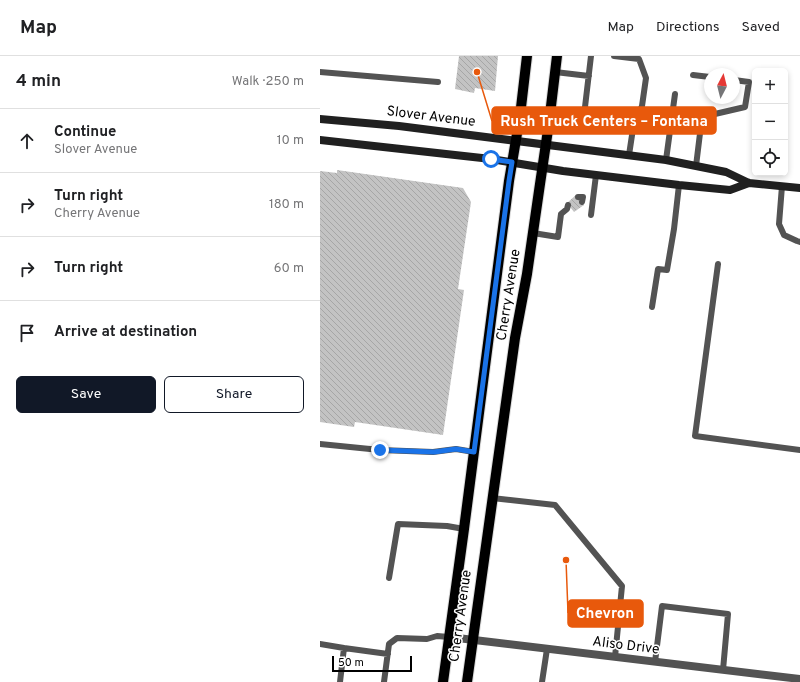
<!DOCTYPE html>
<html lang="en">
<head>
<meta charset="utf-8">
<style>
  body { margin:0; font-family:Overpass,sans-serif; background:#f2f2f2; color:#202124 }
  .controls { position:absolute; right:12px; top:12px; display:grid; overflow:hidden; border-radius:6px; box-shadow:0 2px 6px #0003 }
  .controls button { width:36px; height:36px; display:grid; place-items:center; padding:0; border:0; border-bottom:1px solid #e0e0e0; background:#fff; color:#202124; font:20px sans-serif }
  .compass { position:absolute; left:384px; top:12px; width:36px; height:36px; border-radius:50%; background:#fff; box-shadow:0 2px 6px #0003; rotate:7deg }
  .scale { position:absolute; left:12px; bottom:10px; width:80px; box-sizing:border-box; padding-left:4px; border:2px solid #000; border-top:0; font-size:11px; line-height:14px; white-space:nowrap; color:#000; -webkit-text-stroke:3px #fff; paint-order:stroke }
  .stop { position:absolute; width:12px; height:12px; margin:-9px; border:3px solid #1a73e8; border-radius:50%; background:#fff }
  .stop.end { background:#1a73e8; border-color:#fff; box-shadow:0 1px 4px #0008 }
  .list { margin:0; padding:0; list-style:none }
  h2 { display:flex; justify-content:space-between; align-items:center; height:52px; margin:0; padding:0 16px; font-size:17px }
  h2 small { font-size:13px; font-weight:400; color:#757577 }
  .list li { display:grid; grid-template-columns:26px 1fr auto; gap:12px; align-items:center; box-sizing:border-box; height:64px; padding:0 16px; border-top:1px solid #e0e0e0 }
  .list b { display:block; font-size:15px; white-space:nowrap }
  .list p { margin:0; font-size:13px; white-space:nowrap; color:#757577 }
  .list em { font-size:13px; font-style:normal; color:#757577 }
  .actions { display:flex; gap:8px; padding:12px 16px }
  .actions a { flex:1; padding:9px 0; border:1px solid #111827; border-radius:6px; text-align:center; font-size:14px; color:#111827 }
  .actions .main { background:#111827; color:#fff }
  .icon { flex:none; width:22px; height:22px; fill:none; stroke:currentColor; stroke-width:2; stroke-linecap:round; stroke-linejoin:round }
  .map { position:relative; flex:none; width:480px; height:626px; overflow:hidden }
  header { display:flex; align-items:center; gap:24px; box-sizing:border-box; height:56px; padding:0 20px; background:#fff; border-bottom:1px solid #e0e0e0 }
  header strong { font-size:19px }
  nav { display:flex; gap:22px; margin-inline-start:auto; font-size:14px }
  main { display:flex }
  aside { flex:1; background:#fff }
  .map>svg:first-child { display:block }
</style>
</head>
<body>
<header>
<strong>Map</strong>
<nav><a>Map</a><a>Directions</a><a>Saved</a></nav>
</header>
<main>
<aside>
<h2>4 min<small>Walk · 250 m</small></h2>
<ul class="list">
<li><svg class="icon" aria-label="ahead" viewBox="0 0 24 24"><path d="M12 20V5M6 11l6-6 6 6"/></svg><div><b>Continue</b><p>Slover Avenue</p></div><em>10 m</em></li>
<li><svg class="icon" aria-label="right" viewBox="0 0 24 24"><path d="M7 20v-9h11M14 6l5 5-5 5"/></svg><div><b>Turn right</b><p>Cherry Avenue</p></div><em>180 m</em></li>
<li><svg class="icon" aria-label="right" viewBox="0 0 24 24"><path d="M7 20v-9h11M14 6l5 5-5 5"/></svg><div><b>Turn right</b></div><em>60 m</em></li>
<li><svg class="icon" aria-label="arrive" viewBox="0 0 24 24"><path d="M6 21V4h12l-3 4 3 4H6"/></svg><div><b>Arrive at destination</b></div></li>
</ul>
<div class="actions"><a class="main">Save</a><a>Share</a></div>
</aside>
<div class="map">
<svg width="480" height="626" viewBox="0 0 480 626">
  <defs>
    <pattern id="building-back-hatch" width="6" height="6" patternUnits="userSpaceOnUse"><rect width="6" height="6" fill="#c3c3c3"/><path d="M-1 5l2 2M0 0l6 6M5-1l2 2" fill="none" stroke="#a6a6a6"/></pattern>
  </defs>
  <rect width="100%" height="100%" fill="#fff"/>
  <path fill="url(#building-back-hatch)" d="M139,0H178L175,35L155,32L154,37L135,33Z
    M17,114L143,132L151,146L138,233L144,234L123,379L35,366L34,371L0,366V115L17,117Z
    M256,139L264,149L254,156L247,147Z"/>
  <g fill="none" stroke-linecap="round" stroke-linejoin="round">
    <g stroke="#dbdbdb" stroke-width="12">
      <path id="primary" d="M123,626L144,473L189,125L200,60L207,0
        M147,626L195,282L207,218L220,128L229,67L237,0"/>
    </g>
    <path stroke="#535353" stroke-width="6" d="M271,0L265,51L270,60L314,66L309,99
      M294,0L319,3L326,22L322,50L314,66
      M0,16L118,26
      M235,16L269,20
      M373,19L390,21
      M346,104L355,38
      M376,110L382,61L425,51L429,26L414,24
      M462,130L459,168L464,179L477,185L480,186
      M258,141H263L262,146
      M271,159L276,119
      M213,177L238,181L241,158L247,153L248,149
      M398,208L375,380L480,394
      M332,251L338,213L347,214L354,173L359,129
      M0,388L60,394L113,396L136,393L154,396
      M172,442L235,449L302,530L295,601
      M69,522L78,468L127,470L144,473
      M0,588L24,592L20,626
      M24,592L68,598
      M335,606L342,550L408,558L403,614
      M64,626L69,588L77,582L107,583L117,580L129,581
      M222,626L227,593"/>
    <path stroke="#535353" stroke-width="8" d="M129,581L480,623"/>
    <path stroke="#202020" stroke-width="8" d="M0,63L79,70L346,104L406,116L429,127L480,132
      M0,84L171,103L243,115L359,129L410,134L429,127"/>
    <use href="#primary" stroke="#000" stroke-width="10"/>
  </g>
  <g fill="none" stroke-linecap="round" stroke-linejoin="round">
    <path stroke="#1a73e8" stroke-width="5" d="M60,394L114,396L136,393L154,396L189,125L192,106L171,103"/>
  </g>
  <g text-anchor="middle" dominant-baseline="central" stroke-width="3" stroke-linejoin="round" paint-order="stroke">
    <g font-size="14" fill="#000" stroke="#fff">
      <text transform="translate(111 61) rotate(7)">Slover Avenue</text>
      <text transform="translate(189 239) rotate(-81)">Cherry Avenue</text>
      <text transform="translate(141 560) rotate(-82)">Cherry Avenue</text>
      <text transform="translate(306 590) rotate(7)">Aliso Drive</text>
    </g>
  </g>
  <path fill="none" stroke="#e8590c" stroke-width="1.5" d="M157 16L172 65M246 504L248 557"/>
  <g fill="#e8590c" stroke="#fff" stroke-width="1.5">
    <circle cx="157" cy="16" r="4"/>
    <circle cx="246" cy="504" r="4"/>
  </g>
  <g fill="#e8590c" stroke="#e8590c" stroke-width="1.5">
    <rect x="172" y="51" width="224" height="27" rx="4"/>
    <rect x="248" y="544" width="75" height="27" rx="4"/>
  </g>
  <g font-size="15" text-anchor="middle" font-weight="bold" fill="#fff">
    <text x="284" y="70">Rush Truck Centers – Fontana</text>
    <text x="285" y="562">Chevron</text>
  </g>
</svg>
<div class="controls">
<button>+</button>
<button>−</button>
<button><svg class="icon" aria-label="locate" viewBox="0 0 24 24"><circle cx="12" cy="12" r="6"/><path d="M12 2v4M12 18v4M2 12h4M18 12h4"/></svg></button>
</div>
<svg class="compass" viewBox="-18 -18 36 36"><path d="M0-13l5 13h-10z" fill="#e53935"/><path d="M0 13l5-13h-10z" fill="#757577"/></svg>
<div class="scale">50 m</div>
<div class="stop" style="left:171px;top:103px"></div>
<div class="stop end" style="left:60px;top:394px"></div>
</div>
</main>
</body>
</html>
